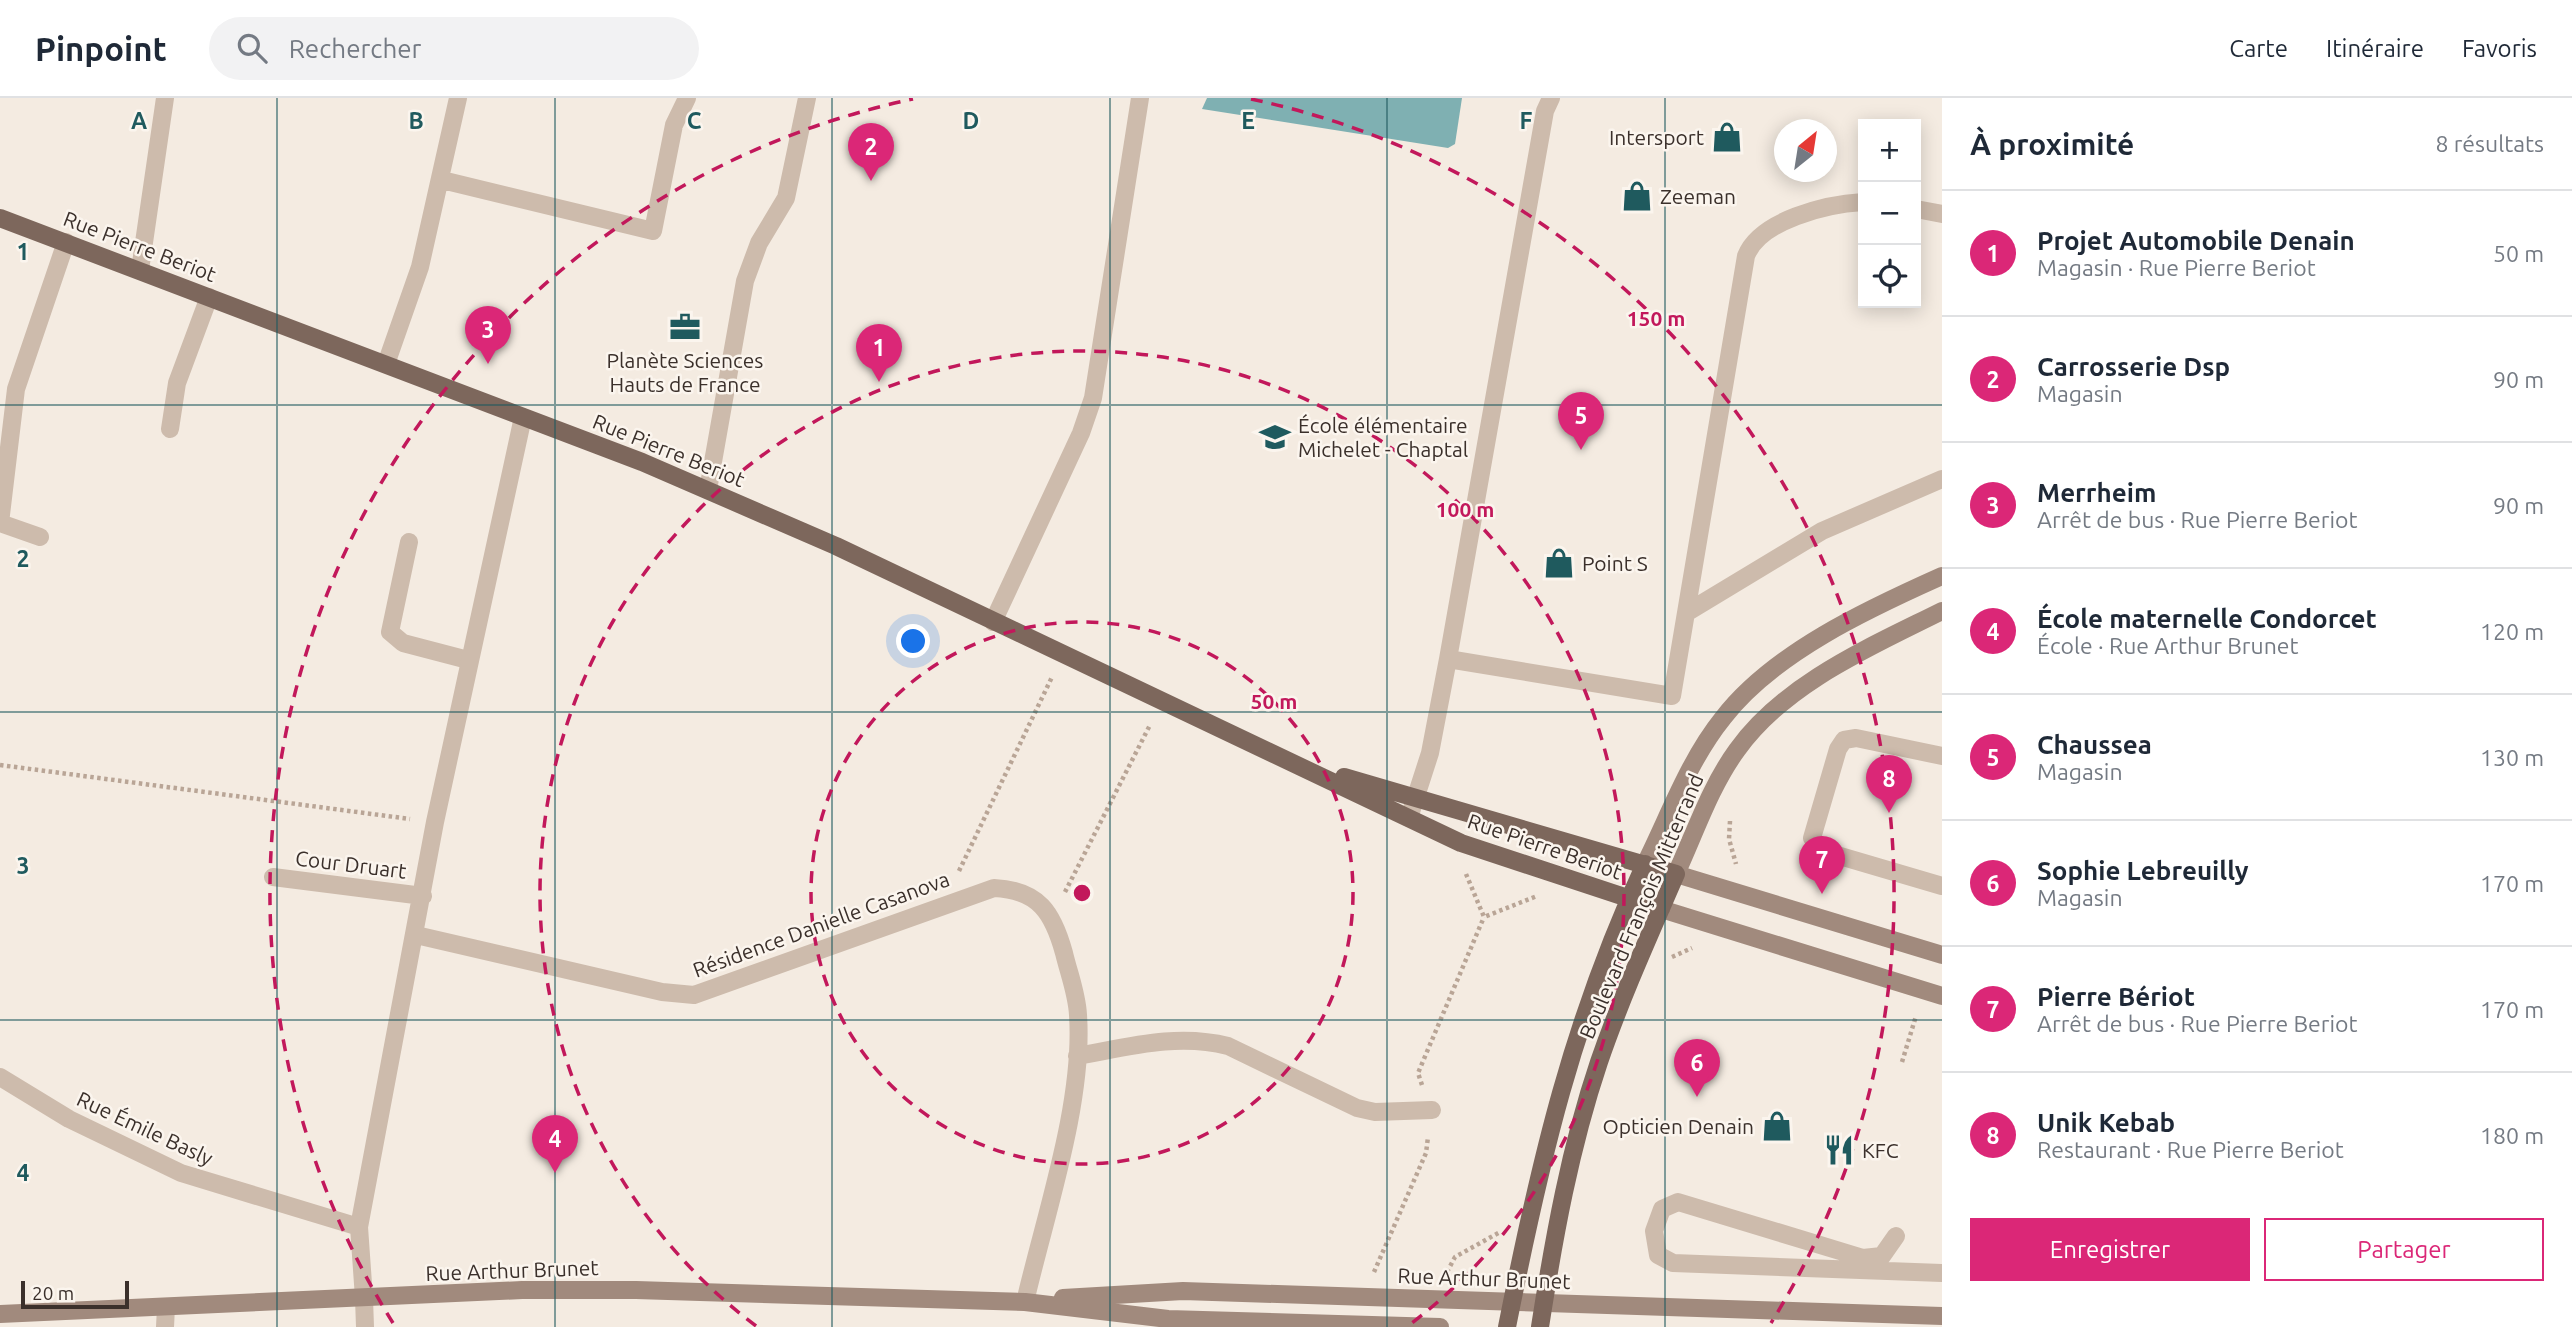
<!DOCTYPE html>
<html lang="fr">
<head>
<meta charset="utf-8">
<style>
  body { margin:0; font-family:Ubuntu,sans-serif; background:#f2f2f3; color:#1f2937 }
  .controls { position:absolute; right:21px; top:21px; display:grid; overflow:hidden; border-radius:0px; box-shadow:0 4px 18px #0003 }
  .controls button { width:63px; height:63px; display:grid; place-items:center; padding:0; border:0; border-bottom:2px solid #e0e1e3; background:#fff; color:#1f2937; font:35px sans-serif }
  .compass { position:absolute; left:1774px; top:21px; width:63px; height:63px; border-radius:50%; background:#fff; box-shadow:0 4px 18px #0003; rotate:30deg }
  .scale { position:absolute; left:21px; bottom:18px; width:108px; box-sizing:border-box; padding-left:7px; border:4px solid #3b302b; border-top:0; font-size:19px; line-height:24px; white-space:nowrap; color:#3b302b; -webkit-text-stroke:5px #fbf5ee; paint-order:stroke }
  .you { position:absolute; left:914px; top:544px; width:24px; height:24px; margin:-18px; border:5px solid #fff; border-radius:50%; background:#1a73e8; box-shadow:0 0 0 10px #1a73e833 }
  .badge { display:grid; place-items:center; width:46px; height:46px; border-radius:50%; background:#db2777; color:#fff; font-size:23px; font-weight:700 }
  .pin { position:absolute; translate:-50% -58px; filter:drop-shadow(0 2px 4px #0008) }
  .pin::after { content:''; position:absolute; top:37px; width:24px; height:21px; background:inherit; clip-path:polygon(0 0,100% 0,50% 100%) }
  .list { margin:0; padding:0; list-style:none }
  h2 { display:flex; justify-content:space-between; align-items:center; height:91px; margin:0; padding:0 28px; font-size:30px }
  h2 small { font-size:23px; font-weight:400; color:#747a83 }
  .list li { display:grid; grid-template-columns:46px 1fr auto; gap:21px; align-items:center; box-sizing:border-box; height:126px; padding:0 28px; border-top:2px solid #e0e1e3 }
  .list b { display:block; font-size:26px; white-space:nowrap }
  .list p { margin:0; font-size:23px; white-space:nowrap; color:#747a83 }
  .list em { font-size:23px; font-style:normal; color:#747a83 }
  .actions { display:flex; gap:14px; padding:21px 28px }
  .actions a { flex:1; padding:16px 0; border:2px solid #db2777; border-radius:0px; text-align:center; font-size:24px; color:#db2777 }
  .actions .main { background:#db2777; color:#fff }
  .icon { flex:none; width:38px; height:38px; fill:none; stroke:currentColor; stroke-width:2; stroke-linecap:round; stroke-linejoin:round }
  .map { position:relative; flex:none; width:1942px; height:1229px; overflow:hidden }
  header { display:flex; align-items:center; gap:42px; box-sizing:border-box; height:98px; padding:0 35px; background:#fff; border-bottom:2px solid #e0e1e3 }
  header strong { font-size:33px }
  nav { display:flex; gap:38px; margin-inline-start:auto; font-size:24px }
  .search { width:490px; height:63px; background:#f2f2f3; display:flex; align-items:center; gap:18px; box-sizing:border-box; padding:0 24px; border-radius:38px; color:#747a83; font-size:26px }
  main { display:flex }
  aside { flex:1; background:#fff }
  .map>svg:first-child { display:block }
</style>
</head>
<body>
<header>
<strong>Pinpoint</strong>
<div class="search"><svg class="icon" aria-label="search" viewBox="0 0 24 24"><circle cx="10" cy="10" r="6"/><path d="M15 15l6 6"/></svg>Rechercher</div>
<nav><a>Carte</a><a>Itinéraire</a><a>Favoris</a></nav>
</header>
<main>
<div class="map">
<svg width="1942" height="1229" viewBox="0 0 1942 1229">
  <rect width="100%" height="100%" fill="#f4ebe1"/>
  <path fill="#7fb0b2" d="M1207,0H1462L1455,46L1448,50L1202,11Z"/>
  <g fill="none" stroke-linecap="round" stroke-linejoin="round">
    <path stroke="#b9a596" stroke-width="4.5" stroke-dasharray="3.5 3.5" stroke-linecap="butt" d="M0,667L410,721
      M1730,723L1729,741L1736,766
      M959,773L1052,579
      M1466,776L1484,819L1537,798
      M1065,794L1150,627
      M1672,859L1692,850
      M1902,964L1916,918
      M1422,987L1418,975L1484,819
      M1374,1174L1426,1055L1428,1039
      M1447,1174L1455,1159L1500,1134"/>
    <path stroke="#cdbbac" stroke-width="18" d="M442,82L653,133L674,27L687,0
      M1916,111L1942,116
      M386,266L420,169L458,0
      M170,331L177,285L209,199
      M708,392L745,183L759,145L786,100L807,0
      M0,425L16,291L66,144
      M0,425L40,439
      M409,444L390,534L403,545L468,562
      M1686,515L1822,433L1942,381
      M993,524L1081,335L1093,300L1140,0
      M1448,561L1545,13L1551,0
      M1942,658L1856,640L1844,642L1838,651L1812,740L1823,753L1942,788
      M1409,720L1430,655L1448,561L1672,598L1746,158C1760,122 1827,106 1863,104
      M1896,1138L1882,1158L1863,1160L1678,1104L1662,1111L1654,1133L1658,1157L1673,1165L1942,1175
      M364,1200L365,1229"/>
    <path stroke="#cdbbac" stroke-width="18" d="M140,172L165,0
      M273,779L423,798
      M416,837L662,894L694,897L994,790C1039,792 1053,815 1064,855C1069,876 1077,896 1078,917C1084,1005 1045,1117 1025,1204
      M1077,958C1128,949 1177,935 1228,948L1357,1010L1375,1014L1432,1012
      M0,979L69,1021L181,1075L359,1129
      M364,1200L359,1129L435,724L523,319
      M165,1229L166,1209"/>
    <path stroke="#a18a7d" stroke-width="18" d="M1942,513C1870,549 1785,585 1737,652C1710,689 1695,735 1676,776L1942,857
      M1645,766C1669,718 1689,662 1723,620C1773,555 1868,511 1942,478
      M1661,811L1942,898
      M1063,1200L1183,1193L1942,1218
      M0,1216L522,1192H636L1025,1204L1168,1221L1440,1229"/>
    <path stroke="#7d675c" stroke-width="18" d="M0,120L642,364L836,448L1461,745L1661,811
      M1344,679L1676,776C1649,838 1621,900 1599,964C1570,1050 1554,1139 1540,1229
      M1507,1229C1540,1063 1573,921 1645,766"/>
  </g>
  <path fill="none" stroke="#1f5a5e" stroke-width="2" stroke-opacity="0.55" d="M277,0V1229M555,0V1229M832,0V1229M1110,0V1229M1387,0V1229M1665,0V1229M0,307H1942M0,614H1942M0,922H1942"/>
  <g fill="none" stroke="#c2185b" stroke-width="3.5" stroke-dasharray="12 9">
    <circle cx="1082" cy="795" r="271"/>
    <path d="M756 1228A542 542 0 1 1 1408 1228"/>
    <path d="M393 1225A812 812 0 0 1 913 1M1251 1A812 812 0 0 1 1771 1225"/>
  </g>
  <defs>
    <g id="shop-bare" transform="scale(2.415)"><path d="M-5-2.5h2.3a2.7 3.5 0 0 1 5.4 0H5L5.5 6h-11ZM-1.5-2.5h3a1.5 2.3 0 0 0-3 0Z" fill="#1f5a5e" stroke="#fbf5ee" stroke-width="2.5" paint-order="stroke"/></g>
    <g id="office-bare" transform="scale(2.415)"><path d="M-6-3h4V-5.5h4V-3h4V5H-6ZM-1-4.5V-3h2v-1.5ZM-6 0V1H6V0Z" fill="#1f5a5e" stroke="#fbf5ee" stroke-width="2.5" paint-order="stroke"/></g>
    <g id="school-bare" transform="scale(2.415)"><path d="M0-5L7-2L0 1L-7-2ZM-4 1L0 2.5L4 1V4Q0 6-4 4Z" fill="#1f5a5e" stroke="#fbf5ee" stroke-width="2.5" paint-order="stroke"/></g>
    <g id="restaurant-bare" transform="scale(2.415)"><path d="M-5-6h1v4h1v-4h1v4h1v-4h1v5L-1.5 .5V6h-2V.5L-5-1ZM5-6V6H3V1.5H1.5Q1.5-4 5-6Z" fill="#1f5a5e" stroke="#fbf5ee" stroke-width="2.5" paint-order="stroke"/></g>
  </defs>
  <g fill-rule="evenodd">
    <use href="#shop-bare" x="1727" y="39"/>
    <use href="#shop-bare" x="1637" y="98"/>
    <use href="#office-bare" x="685" y="229"/>
    <use href="#school-bare" x="1275" y="339"/>
    <use href="#shop-bare" x="1559" y="465"/>
    <use href="#shop-bare" x="1777" y="1028"/>
    <use href="#restaurant-bare" x="1839" y="1052"/>
  </g>
  <g text-anchor="middle" dominant-baseline="central" stroke-width="5" stroke-linejoin="round" paint-order="stroke">
    <g font-size="21" fill="#3b302b" stroke="#fbf5ee" text-anchor="start">
      <text x="1704" y="39" text-anchor="end">Intersport</text>
      <text x="1660" y="98">Zeeman</text>
      <text x="685" y="262" text-anchor="middle">Planète Sciences<tspan x="685" dy="24">Hauts de France</tspan></text>
      <text x="1298" y="327">École élémentaire<tspan x="1298" dy="24">Michelet - Chaptal</tspan></text>
      <text x="1582" y="465">Point S</text>
      <text x="1754" y="1028" text-anchor="end">Opticien Denain</text>
      <text x="1862" y="1052">KFC</text>
    </g>
    <g font-size="21" fill="#3b302b" stroke="#fbf5ee">
      <text transform="translate(140 148) rotate(21)">Rue Pierre Beriot</text>
      <text transform="translate(669 352) rotate(22)">Rue Pierre Beriot</text>
      <text transform="translate(1545 748) rotate(19)">Rue Pierre Beriot</text>
      <text transform="translate(351 766) rotate(7)">Cour Druart</text>
      <text transform="translate(1641 808) rotate(-67)">Boulevard François Mitterrand</text>
      <text transform="translate(821 826) rotate(-20)">Résidence Danielle Casanova</text>
      <text transform="translate(145 1030) rotate(25)">Rue Émile Basly</text>
      <text transform="translate(512 1172) rotate(-2)">Rue Arthur Brunet</text>
      <text transform="translate(1484 1180) rotate(2)">Rue Arthur Brunet</text>
    </g>
  </g>
  <g font-size="23" text-anchor="middle" font-weight="bold" fill="#1f5a5e" stroke="#fbf5ee" stroke-width="5" stroke-linejoin="round" paint-order="stroke">
    <text x="139" y="31">A</text>
    <text x="416" y="31">B</text>
    <text x="694" y="31">C</text>
    <text x="971" y="31">D</text>
    <text x="1248" y="31">E</text>
    <text x="1526" y="31">F</text>
    <text x="23" y="162">1</text>
    <text x="23" y="469">2</text>
    <text x="23" y="776">3</text>
    <text x="23" y="1083">4</text>
  </g>
  <circle cx="1082" cy="795" r="10" fill="#c2185b" stroke="#fbf5ee" stroke-width="3.5"/>
  <g font-size="21" text-anchor="middle" font-weight="bold" fill="#c2185b" stroke="#fbf5ee" stroke-width="5" stroke-linejoin="round" paint-order="stroke">
    <text x="1656" y="228">150 m</text>
    <text x="1465" y="419">100 m</text>
    <text x="1274" y="611">50 m</text>
  </g>
</svg>
<div class="controls">
<button>+</button>
<button>−</button>
<button><svg class="icon" aria-label="locate" viewBox="0 0 24 24"><circle cx="12" cy="12" r="6"/><path d="M12 2v4M12 18v4M2 12h4M18 12h4"/></svg></button>
</div>
<svg class="compass" viewBox="-18 -18 36 36"><path d="M0-13l5 13h-10z" fill="#e53935"/><path d="M0 13l5-13h-10z" fill="#747a83"/></svg>
<div class="scale">20 m</div>
<div class="you"></div>
<div class="pin badge" style="left:879px;top:284px">1</div>
<div class="pin badge" style="left:871px;top:83px">2</div>
<div class="pin badge" style="left:488px;top:266px">3</div>
<div class="pin badge" style="left:555px;top:1075px">4</div>
<div class="pin badge" style="left:1581px;top:352px">5</div>
<div class="pin badge" style="left:1697px;top:999px">6</div>
<div class="pin badge" style="left:1822px;top:796px">7</div>
<div class="pin badge" style="left:1889px;top:715px">8</div>
</div>
<aside>
<h2>À proximité<small>8 résultats</small></h2>
<ul class="list">
<li><span class="badge">1</span><div><b>Projet Automobile Denain</b><p>Magasin · Rue Pierre Beriot</p></div><em>50 m</em></li>
<li><span class="badge">2</span><div><b>Carrosserie Dsp</b><p>Magasin</p></div><em>90 m</em></li>
<li><span class="badge">3</span><div><b>Merrheim</b><p>Arrêt de bus · Rue Pierre Beriot</p></div><em>90 m</em></li>
<li><span class="badge">4</span><div><b>École maternelle Condorcet</b><p>École · Rue Arthur Brunet</p></div><em>120 m</em></li>
<li><span class="badge">5</span><div><b>Chaussea</b><p>Magasin</p></div><em>130 m</em></li>
<li><span class="badge">6</span><div><b>Sophie Lebreuilly</b><p>Magasin</p></div><em>170 m</em></li>
<li><span class="badge">7</span><div><b>Pierre Bériot</b><p>Arrêt de bus · Rue Pierre Beriot</p></div><em>170 m</em></li>
<li><span class="badge">8</span><div><b>Unik Kebab</b><p>Restaurant · Rue Pierre Beriot</p></div><em>180 m</em></li>
</ul>
<div class="actions"><a class="main">Enregistrer</a><a>Partager</a></div>
</aside>
</main>
</body>
</html>
